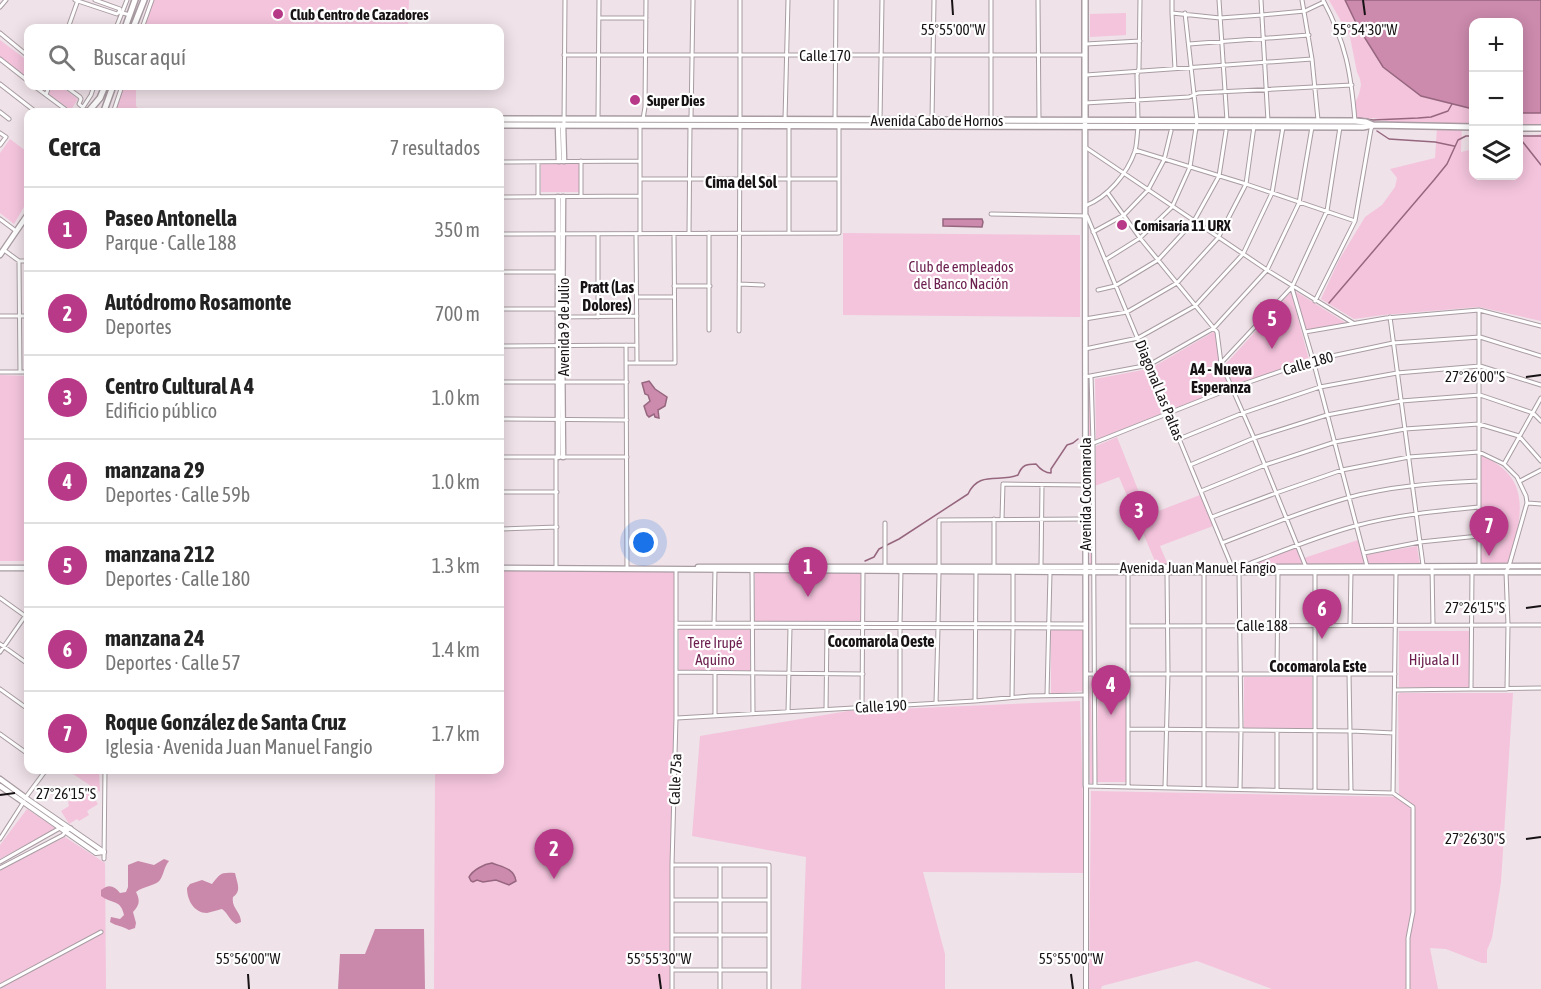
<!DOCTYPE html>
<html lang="es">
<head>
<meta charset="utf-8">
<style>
  body { margin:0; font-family:"Asap Condensed",sans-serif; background:#f2f2f2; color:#222 }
  .controls { position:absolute; right:18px; top:18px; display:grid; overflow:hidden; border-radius:12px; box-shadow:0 3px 15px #0003 }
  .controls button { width:54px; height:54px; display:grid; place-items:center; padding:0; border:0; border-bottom:2px solid #e0e0e0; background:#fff; color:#222; font:30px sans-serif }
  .you { position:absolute; left:644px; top:543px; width:21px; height:21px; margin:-15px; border:4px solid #fff; border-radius:50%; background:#1a73e8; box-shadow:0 0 0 9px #1a73e833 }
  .badge { display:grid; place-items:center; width:39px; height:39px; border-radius:50%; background:#b73987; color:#fff; font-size:20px; font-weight:700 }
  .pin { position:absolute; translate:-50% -50px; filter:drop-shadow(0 2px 3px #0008) }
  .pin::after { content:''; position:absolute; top:32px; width:21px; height:18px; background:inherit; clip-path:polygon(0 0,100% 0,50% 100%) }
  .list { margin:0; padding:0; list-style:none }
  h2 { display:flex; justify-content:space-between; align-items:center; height:78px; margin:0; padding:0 24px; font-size:26px }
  h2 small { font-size:20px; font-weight:400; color:#767676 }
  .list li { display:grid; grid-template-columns:39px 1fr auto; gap:18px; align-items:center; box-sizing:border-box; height:84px; padding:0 24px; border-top:2px solid #e0e0e0 }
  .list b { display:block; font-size:22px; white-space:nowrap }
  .list p { margin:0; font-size:20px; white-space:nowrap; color:#767676 }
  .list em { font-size:20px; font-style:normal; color:#767676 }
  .icon { flex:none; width:33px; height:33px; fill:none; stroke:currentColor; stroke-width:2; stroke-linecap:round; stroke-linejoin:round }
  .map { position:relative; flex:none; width:1541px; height:989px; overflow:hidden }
  .search { position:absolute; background:#fff; box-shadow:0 3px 15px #0003; left:24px; top:24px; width:480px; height:66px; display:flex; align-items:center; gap:15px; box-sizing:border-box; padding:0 21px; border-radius:12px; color:#767676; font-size:22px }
  .panel { position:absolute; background:#fff; box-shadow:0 3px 15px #0003; left:24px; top:108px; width:480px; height:666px; border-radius:12px }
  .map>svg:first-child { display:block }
</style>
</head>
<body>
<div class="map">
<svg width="1541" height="989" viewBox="0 0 1541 989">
  <rect width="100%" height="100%" fill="#efe2e8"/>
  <path fill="#f4c4dd" d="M152,0H409L408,28H142Z
    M1329,0H1345L1358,27L1383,67L1421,96L1473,109V123H1462L1461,152L1473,149L1474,176H1518L1519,138L1541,134V321L1479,307L1383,315L1354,319L1321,299L1339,260L1365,217L1382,205L1395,187L1397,178L1390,169L1435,158L1437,127V123H1394L1374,118L1357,120L1355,103L1359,94L1361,85L1360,79L1357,72L1350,37Z
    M1126,13V35L1090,37V14Z
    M0,40L28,61V80L0,57Z
    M37,86H60L78,99L71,110Z
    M124,86H136V106L139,110H165V112H118L116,109Z
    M1518,113H1541V125L1519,124Z
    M10,139L22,148L28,152V200L14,224L0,213V153Z
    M541,163H579V192H541Z
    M843,233L1080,235V317L843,315Z
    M1295,291L1346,323L1305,331Z
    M1291,292L1309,360L1233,385L1225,365Z
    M1215,331L1220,365L1230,387L1170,410L1153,367Z
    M1148,369L1165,412L1096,440L1095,379Z
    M0,375L28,376V561H0Z
    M1088,385H1091L1092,566H1090Z
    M1117,437L1148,515L1200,495L1213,526L1160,546L1168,565L1157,566L1119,477L1095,486L1096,446Z
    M1481,454C1487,458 1495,462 1501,467C1533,492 1516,533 1509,566H1479Z
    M1358,540L1366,566H1307L1304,558Z
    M1417,546L1420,565L1368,566L1365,555Z
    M1296,547L1303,566H1246Z
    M500,568H676V718L672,989H434L435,770H500Z
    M755,573H862V622L754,621Z
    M679,629L751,630L750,671L679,670Z
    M1051,630H1084V691L1051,694Z
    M1399,631H1469V687H1399Z
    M1090,677H1092L1091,701L1093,783H1090L1089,702Z
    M1098,677H1126V782H1097Z
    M1244,677H1312V728H1244Z
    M1400,693H1513L1501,882L1492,938L1487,950V963H1482L1446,949L1430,948L1438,989H1272L1197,961L1102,986L1101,989H1089L1091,791L1399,797L1398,695Z
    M1080,701L1085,873L923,872L945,954V989H801L806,857L692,836L700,736L848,711Z
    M67,770H99L100,792Z
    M86,786L98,804L87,811L89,815L79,821L77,819L69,824L61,811L69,806L68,802L77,797L75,793Z
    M27,809L57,829L0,859V845Z
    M65,837L105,863L106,989H0V870Z"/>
  <path fill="#ca89ab" d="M164,859L169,861C164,867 164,874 160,880C156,886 143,886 136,892C140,900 140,905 133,912L136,923L135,928L129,930C123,926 116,926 110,922L111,917L120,919L124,915C121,899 111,904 101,896V890C108,884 114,885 120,893L126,892L128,887V865L138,861L154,865Z
    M235,873C237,883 242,891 233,897C231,908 241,912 241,922L236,924C229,920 228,913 222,909C217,910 212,912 207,913C194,913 187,900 187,888L190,884L202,880L212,884C220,874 220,872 235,873Z
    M375,929H424L425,989H338L340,954H365Z"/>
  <path fill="#cc8aad" stroke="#96667f" stroke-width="1.5" d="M1345,0H1541V113H1519L1518,22H1474L1473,109L1421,96L1383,67L1358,27Z
    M943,219H982L983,222L982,227L943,226Z
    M649,381L655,389L667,397L665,406L658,410L659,418L655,417L654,414L649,417L647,415L644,406L650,401L648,395L645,394L642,383Z
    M492,863C502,867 514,868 516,881L509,885L496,880L483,882L477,880L473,882L471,881L469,877C473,870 484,864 492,863Z"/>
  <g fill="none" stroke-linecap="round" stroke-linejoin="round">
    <path stroke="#96667f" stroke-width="1.5" d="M1358,118L1373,120L1418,118L1431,117L1448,111L1452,104
      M1377,131L1389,139L1435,142L1454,146
      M1518,136H1541
      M1518,141H1522L1541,165
      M1329,303L1434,180L1447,164L1458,140L1466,136H1474
      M865,561L874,557L879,549L899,539L968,494C979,470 1000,483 1018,475C1022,465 1026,464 1036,464C1040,469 1045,473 1051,473V469L1067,445L1073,443L1078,439
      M240,770L256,772L265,770
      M115,773L147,771L181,773L195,770"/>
    <g stroke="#a89ca2" stroke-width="5">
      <path id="minor" d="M75,0L117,14L119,12
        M95,0L120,9L119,12L130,15
        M1038,0L1039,121
        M1172,0V13L1175,69
        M1219,0L1227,121
        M1261,0L1268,121
        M1302,0L1312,59L1318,120
        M1323,0C1346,43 1351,73 1355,121
        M0,7L6,0
        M1172,13L1220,18L1262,15L1305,11L1324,2
        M599,18H646
        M68,28L78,0
        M116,28L127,0
        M142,28L152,0
        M0,33L28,56
        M1086,44L1140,41
        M1189,44L1309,35
        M564,55H1085
        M0,59L28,81
        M1086,75L1312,59
        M0,84L36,112
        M34,86L69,112H76
        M65,86L80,97L81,99L79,104L88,112
        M46,95L49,86
        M1085,103L1189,97L1198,93L1352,85
        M0,112L9,119
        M80,112L91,95L94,86
        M109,112L114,110L122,86
        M598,118L599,0
        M691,118L693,0
        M643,119L645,107L646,0
        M740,119V0
        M785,120L788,0
        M835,120L836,0
        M880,120L882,0
        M932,120L934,0
        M1138,121L1137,75L1139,68L1140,0
        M564,125L565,0
        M991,127V0
        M0,133L6,137L0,145
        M1085,147L1267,270L1353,323
        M1135,150L1246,184L1355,221
        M500,162L640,161
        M640,179H839
        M1107,192L1140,238L1217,332L1221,363L1254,438L1306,567
        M538,196V162
        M581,196V161
        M500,197L640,196
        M1085,206C1108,197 1127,174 1135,151C1137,144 1137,135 1138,127
        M991,214L1087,216L1232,567
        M0,219L16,231
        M1093,232L1124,215L1148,190L1164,160L1171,131
        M689,233L690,125
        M709,233V330
        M789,233V126
        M500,234L839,233V127
        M598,234V317
        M636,234L637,363
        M640,234V125
        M4,250L19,261H28
        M1105,260L1140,238L1172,207L1190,167L1197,121L1185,13
        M19,261L20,372
        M500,272H558
        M739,284L763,285
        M674,286H710
        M1292,288L1313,360L1367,566
        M1098,290L1115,286L1158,260L1194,221L1219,176L1226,131
        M637,297H674
        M1315,301L1355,221L1371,129L1373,125
        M500,309H558
        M0,316H28
        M562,317L637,316
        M1390,317L1423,565
        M1085,319L1127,312L1177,283L1218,238L1246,184L1254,126
        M739,331L740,125
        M1305,332L1386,318L1479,310L1541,326
        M626,345L627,568
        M500,346L637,345
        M1085,349L1138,338L1195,306L1243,254L1272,193L1283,127
        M627,363H675L674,234
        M1221,363L1292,287L1327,211L1340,127
        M0,372H28
        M1091,376L1093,443L1095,786
        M1085,377L1149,365L1214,328L1267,270L1299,203L1312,127
        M500,382H627
        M500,419L627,420
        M1179,439L1243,413L1320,387L1397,373L1480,366L1541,385
        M1086,446L1232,388L1313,360L1393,343L1480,337L1541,356
        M500,457H627
        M556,457V568
        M1504,464L1541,398
        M1190,465L1254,438L1327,415L1401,401L1480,395L1533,413L1541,421
        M1520,481L1541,470
        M1201,491L1265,465L1335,442L1405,429L1479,424L1519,436L1541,461
        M500,492H557
        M1528,503L1541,504
        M1212,517L1276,493L1342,470L1409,457L1479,452L1504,464L1517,477L1526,496L1527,503L1509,566L1506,572L1508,625L1507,689
        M994,519V567
        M1002,519L1003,484L1085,485
        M500,529L557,527
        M1222,543C1264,527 1305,510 1347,498C1390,486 1435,483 1479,481
        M1364,553L1420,542L1479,536
        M1246,565C1282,551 1318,536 1355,526C1396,515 1437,511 1479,507
        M885,566V523
        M939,566V520L1085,519
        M1479,566V310
        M1041,567L1042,485
        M1432,567L1433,625
        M752,569L753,714
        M1013,572V624
        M1128,572V786
        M1204,572V788
        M1239,572L1241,730L1240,789
        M1315,572V791
        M0,598L28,618
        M677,623L1085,624
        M900,624L901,570
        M938,624L939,572
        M714,625L715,569
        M1350,625L1351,572
        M1128,626L1541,625
        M677,627L1085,628
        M0,644L28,664
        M0,652L28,612
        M676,672L863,674
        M1277,673L1278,572
        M1086,674H1395
        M1349,674L1351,791
        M0,689L28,709
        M1471,689L1472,572
        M1395,690L1541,688
        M1047,695L1050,573
        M1012,697L1013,628
        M975,701L976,571
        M936,703L938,628
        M900,705V628
        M862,708L863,571
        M826,710L827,628
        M788,712L790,628
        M715,716V673
        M677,718L975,701L1030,696L1086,695
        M1129,729L1351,731L1394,733
        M1277,731V789
        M0,734L28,754
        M1086,786L1393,793
        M1165,787L1168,674L1167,572
        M1393,793L1396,572
        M1393,793L1413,807V912L1408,938V989
        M26,797L46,770
        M0,839L23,803
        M104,859L105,770
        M0,862L60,828L69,829
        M672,865H769V989
        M720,865V989
        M0,868L63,835L65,832L71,828
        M672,900H769
        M672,935H769
        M672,970H769
        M0,986L101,932
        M672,989V865L676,718V570"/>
    </g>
    <g stroke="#a89ca2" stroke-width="6">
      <path id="tertiary" d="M1086,786V989
        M26,798L104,852
        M23,802L96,853L104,852"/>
    </g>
    <g stroke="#a89ca2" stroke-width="7">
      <path id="secondary" d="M558,125L559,161
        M563,125L564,161
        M1085,127L1086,786
        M558,197V457
        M0,255L28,214
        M563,457L562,346L563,197
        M698,567H1233L1541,566
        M0,568H28
        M500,568L1085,572H1541
        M0,779L26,798
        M0,786L23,802"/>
    </g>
    <g stroke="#a89ca2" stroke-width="8">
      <path id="primary" d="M1085,0V122
        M125,28L135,0
        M133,28L144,0
        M104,111L113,86
        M88,112L100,98L105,86
        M500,119L1355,121L1366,122L1373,125
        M500,125L1363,127L1373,125L1474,127
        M1518,128H1541"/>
    </g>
    <use href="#minor" stroke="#fff" stroke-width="3"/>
    <use href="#tertiary" stroke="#fff" stroke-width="4"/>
    <use href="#secondary" stroke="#fff" stroke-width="4.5"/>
    <use href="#primary" stroke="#fff" stroke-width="5"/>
  </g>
  <path fill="none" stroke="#171214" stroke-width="2" d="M952,0L953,15M1363,0L1365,15M1526,377L1541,375M1526,608L1541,606M0,795L15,793M1526,839L1541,837M248,974L249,989M659,974L661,989M1071,974L1073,989"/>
  <g fill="#b73987" stroke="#fff" stroke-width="2">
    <circle cx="278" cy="14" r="6"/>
    <circle cx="635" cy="100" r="6"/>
    <circle cx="1122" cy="225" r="6"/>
  </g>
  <g text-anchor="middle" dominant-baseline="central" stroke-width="4.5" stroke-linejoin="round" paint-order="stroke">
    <g font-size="15" font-weight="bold" fill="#171214" stroke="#fff" text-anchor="start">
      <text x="290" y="14">Club Centro de Cazadores</text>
      <text x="647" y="100">Super Dies</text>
      <text x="1134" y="225">Comisaría 11 URX</text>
    </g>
    <g font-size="15" fill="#171214" stroke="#fff">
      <text x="825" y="55">Calle 170</text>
      <text x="937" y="120">Avenida Cabo de Hornos</text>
      <text transform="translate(563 327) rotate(-90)">Avenida 9 de Julio</text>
      <text transform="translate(1308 363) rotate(-16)">Calle 180</text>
      <text transform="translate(1160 390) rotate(68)">Diagonal Las Paltas</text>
      <text transform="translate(1085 494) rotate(-90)">Avenida Cocomarola</text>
      <text x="1198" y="567">Avenida Juan Manuel Fangio</text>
      <text x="1262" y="625">Calle 188</text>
      <text transform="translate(881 706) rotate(-3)">Calle 190</text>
      <text transform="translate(675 779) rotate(-88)">Calle 75a</text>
    </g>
    <g font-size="15" fill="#6c1f4e" stroke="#fff">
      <text x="961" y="266">Club de empleados<tspan x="961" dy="17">del Banco Nación</tspan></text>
      <text x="715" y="642">Tere Irupé<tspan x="715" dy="17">Aquino</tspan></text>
      <text x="1434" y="659">Hijuala II</text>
    </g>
    <g font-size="16" font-weight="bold" fill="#171214" stroke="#fff">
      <text x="741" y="182">Cima del Sol</text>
      <text x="607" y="287">Pratt (Las<tspan x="607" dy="18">Dolores)</tspan></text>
      <text x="1221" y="369">A4 - Nueva<tspan x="1221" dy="18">Esperanza</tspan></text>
      <text x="881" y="641">Cocomarola Oeste</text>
      <text x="1318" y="666">Cocomarola Este</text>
    </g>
  </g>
  <g font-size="15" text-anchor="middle" fill="#171214" stroke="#fff" stroke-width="4.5" stroke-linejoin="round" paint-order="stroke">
    <text x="953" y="35">55°55'00"W</text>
    <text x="1365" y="35">55°54'30"W</text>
    <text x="1475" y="382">27°26'00"S</text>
    <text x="1475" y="613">27°26'15"S</text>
    <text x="66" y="799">27°26'15"S</text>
    <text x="1475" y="844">27°26'30"S</text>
    <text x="248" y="964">55°56'00"W</text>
    <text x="659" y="964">55°55'30"W</text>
    <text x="1071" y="964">55°55'00"W</text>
  </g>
</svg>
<div class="controls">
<button>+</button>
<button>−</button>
<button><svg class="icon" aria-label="layers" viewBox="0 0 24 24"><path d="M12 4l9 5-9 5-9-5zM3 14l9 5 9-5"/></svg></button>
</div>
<div class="you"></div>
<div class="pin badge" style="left:808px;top:597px">1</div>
<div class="pin badge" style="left:554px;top:879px">2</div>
<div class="pin badge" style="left:1139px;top:541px">3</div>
<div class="pin badge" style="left:1111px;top:715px">4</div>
<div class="pin badge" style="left:1272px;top:349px">5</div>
<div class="pin badge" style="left:1322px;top:639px">6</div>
<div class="pin badge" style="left:1489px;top:556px">7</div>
<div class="search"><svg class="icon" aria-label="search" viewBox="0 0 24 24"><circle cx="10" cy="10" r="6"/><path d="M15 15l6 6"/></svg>Buscar aquí</div>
<section class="panel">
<h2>Cerca<small>7 resultados</small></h2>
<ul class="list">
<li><span class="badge">1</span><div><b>Paseo Antonella</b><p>Parque · Calle 188</p></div><em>350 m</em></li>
<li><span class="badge">2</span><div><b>Autódromo Rosamonte</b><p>Deportes</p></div><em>700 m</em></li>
<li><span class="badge">3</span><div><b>Centro Cultural A 4</b><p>Edificio público</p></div><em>1.0 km</em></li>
<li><span class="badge">4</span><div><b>manzana 29</b><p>Deportes · Calle 59b</p></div><em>1.0 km</em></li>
<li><span class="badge">5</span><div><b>manzana 212</b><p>Deportes · Calle 180</p></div><em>1.3 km</em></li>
<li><span class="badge">6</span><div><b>manzana 24</b><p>Deportes · Calle 57</p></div><em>1.4 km</em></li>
<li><span class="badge">7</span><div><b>Roque González de Santa Cruz</b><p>Iglesia · Avenida Juan Manuel Fangio</p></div><em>1.7 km</em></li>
</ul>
</section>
</div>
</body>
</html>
